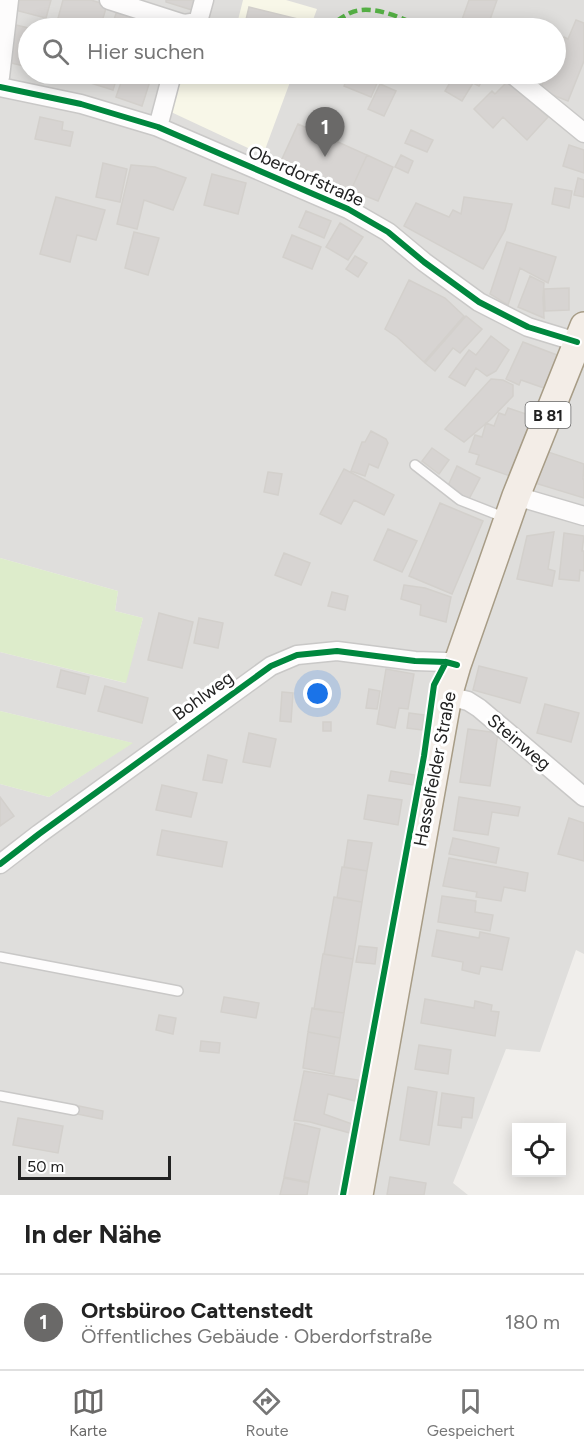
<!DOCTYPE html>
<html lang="de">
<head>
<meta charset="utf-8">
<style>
  body { margin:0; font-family:Figtree,sans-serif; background:#f6f6f6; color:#222 }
  .controls { position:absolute; right:18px; bottom:18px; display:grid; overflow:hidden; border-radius:0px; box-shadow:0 3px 15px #0003 }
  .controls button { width:54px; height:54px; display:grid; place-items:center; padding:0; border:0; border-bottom:2px solid #e0e0e0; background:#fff; color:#222; font:30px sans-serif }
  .scale { position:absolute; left:18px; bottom:15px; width:153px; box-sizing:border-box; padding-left:6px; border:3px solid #222; border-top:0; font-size:16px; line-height:21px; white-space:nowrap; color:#222; -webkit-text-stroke:4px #fff; paint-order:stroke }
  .you { position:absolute; left:318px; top:694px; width:21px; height:21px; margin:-15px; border:4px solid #fff; border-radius:50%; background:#1a73e8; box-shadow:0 0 0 9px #1a73e833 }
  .badge { display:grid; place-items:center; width:39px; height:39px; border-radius:50%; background:#6a6968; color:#fff; font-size:20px; font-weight:700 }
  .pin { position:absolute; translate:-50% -50px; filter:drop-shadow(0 2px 3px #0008) }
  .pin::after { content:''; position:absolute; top:32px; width:21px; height:18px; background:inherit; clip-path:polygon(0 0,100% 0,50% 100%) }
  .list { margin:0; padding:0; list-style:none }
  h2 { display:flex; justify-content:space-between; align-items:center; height:78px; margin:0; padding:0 24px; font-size:26px }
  h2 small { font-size:20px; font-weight:400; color:#767676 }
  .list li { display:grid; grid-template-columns:39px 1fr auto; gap:18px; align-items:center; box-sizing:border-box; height:96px; padding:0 24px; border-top:2px solid #e0e0e0 }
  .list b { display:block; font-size:22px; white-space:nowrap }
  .list p { margin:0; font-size:20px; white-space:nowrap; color:#767676 }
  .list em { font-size:20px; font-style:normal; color:#767676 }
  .icon { flex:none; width:33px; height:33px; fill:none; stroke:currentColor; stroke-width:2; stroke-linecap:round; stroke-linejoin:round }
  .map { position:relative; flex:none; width:584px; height:1195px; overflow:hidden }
  .search { position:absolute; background:#fff; box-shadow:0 3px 15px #0003; left:18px; right:18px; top:18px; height:66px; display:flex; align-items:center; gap:15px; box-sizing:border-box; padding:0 21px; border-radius:33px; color:#767676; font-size:22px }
  .sheet { height:174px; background:#fff }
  nav { display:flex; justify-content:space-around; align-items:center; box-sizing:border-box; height:84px; border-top:2px solid #e0e0e0; background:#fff; font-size:16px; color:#767676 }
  nav a { display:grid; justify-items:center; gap:3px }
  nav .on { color:#6a6968 }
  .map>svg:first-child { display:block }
</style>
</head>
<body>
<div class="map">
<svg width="584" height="1195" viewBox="0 0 584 1195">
  <rect width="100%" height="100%" fill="#f0eeeb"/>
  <path fill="#dfdedc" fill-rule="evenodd" d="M0,0H584V954L576,950L540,1052L506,1049L453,1183L468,1195H0V784L49,797L132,743L0,711V652L125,683L143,618L115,611L118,591L0,558ZM28,28H556V74H28Z"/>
  <path fill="#f8f7e8" d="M243,0H286L317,9L310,28H236Z
    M182,74H293L263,155L171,112Z"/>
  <path fill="#ddeccb" d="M0,558L118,591L115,611L143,618L126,683L0,652Z
    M0,711L133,743L49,797L0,784Z"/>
  <path fill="#d7d4d2" stroke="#d3d0cc" stroke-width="1.5" d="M17,0H51L46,18L15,10Z
    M63,0H91L107,5L100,28H79L57,22Z
    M166,0H195L192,10L166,2Z
    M469,0H497L487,28H459Z
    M249,7L302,20L300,28H244Z
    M118,8L166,24L164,28H111Z
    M204,20L223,26L222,28H201Z
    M576,20L584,23V61L568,101L540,90L546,74H556V52H559L564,37L568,39Z
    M16,25L29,28L28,67L7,62Z
    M83,74H118L113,90L81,80Z
    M124,74H164L161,81L151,78L142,106L116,97Z
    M349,74H358L378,81L371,97L344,86Z
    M455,74H486L479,86L473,83L462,101L445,91Z
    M509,80L548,117L527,140L503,117L493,128L474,109L492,91L495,94Z
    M380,84L396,91L384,116L368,109Z
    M40,117L63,122L62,130L73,132L70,146L35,139Z
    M298,124L367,155L351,190L282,159Z
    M411,130L433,140L427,152L405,143Z
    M569,145L584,150V173L563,166Z
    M367,155L393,167L378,201L351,190Z
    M401,155L413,161L408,173L395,167Z
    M103,163L127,169L120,202L96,197Z
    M131,165L155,167L186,178L173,210L144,200L137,229L117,224Z
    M212,174L246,183L238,214L204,205Z
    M578,178L584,180V197L574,195Z
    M555,188L572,191L569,208L552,204Z
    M56,197L105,210L96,240L77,235L70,262L40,254Z
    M464,197L512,204L505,230L483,269L404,226L416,203L449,217L453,210L461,214Z
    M306,211L331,221L324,238L299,227Z
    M340,223L363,237L348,260L326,247Z
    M134,232L159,238L148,275L125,268Z
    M292,235L321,247L312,269L283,257Z
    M507,242L556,257L548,283L520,268L508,305L490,294Z
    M355,256L367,263L358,277L346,269Z
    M530,276L544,283L543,298L544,318L518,307Z
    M409,280L445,298L464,316L424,362L397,337L385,329Z
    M569,288V310L545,311L544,289Z
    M466,316L482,329L460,353L453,348L435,371L425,363Z
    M491,336L509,350L496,371L487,376L476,368L465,386L449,377L469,350L476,355Z
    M523,342L557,355L544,388L521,380L519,385L506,379Z
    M491,379L503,380L513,385V396L490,420L464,442L445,429Z
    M508,408L532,416L510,476L476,464L479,455L469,452L475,435L482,437L486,423L494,426L499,413L505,415Z
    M371,431L386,439L388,443L378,468L369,464L365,476L351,471L362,442H365Z
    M432,448L449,460L439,474L422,461Z
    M545,451L584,464L583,479H584V498L535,483Z
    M457,466L480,478L469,499L447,488Z
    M344,469L394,495L384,515L354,500L341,524L320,514Z
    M268,472L282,474L278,495L264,492Z
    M440,503L483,521L452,594L409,576Z
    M388,529L417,541L402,572L374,560Z
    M554,532L548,569L555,571L552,586L517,579L527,536Z
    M564,533L584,536L582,551H584V571L580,570L579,581L559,579Z
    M284,553L310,563L301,585L275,575Z
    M404,585L425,588L451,597L446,622L420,615L421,605L401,599Z
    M332,592L348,596L345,610L328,606Z
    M159,613L193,622L182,668L148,660Z
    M199,618L223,623L218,648L194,643Z
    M479,666L527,678L520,703L473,690Z
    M386,669L414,674L408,709L399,708L395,728L377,724Z
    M61,670L89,677L85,694L57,687Z
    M105,686L148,698L142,723L98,711Z
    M369,689L380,691L377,709L366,708Z
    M282,692L293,693L291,722L280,721Z
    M545,704L579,713L571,742L537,733Z
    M409,713L424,715L422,730L407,728Z
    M323,722H331V731H323Z
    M468,729L498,733L490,786L460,782Z
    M249,733L276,739L270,767L243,762Z
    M208,755L227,760L222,783L203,780Z
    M391,771L415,775L413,785L389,781Z
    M162,785L197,793L191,817L156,810Z
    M368,795L402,800L398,825L364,819Z
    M0,797L14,816L0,826Z
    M459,797L520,807L518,816L492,812L488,835L454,830Z
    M569,818L584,823V861L558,854Z
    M162,830L227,842L222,867L157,855Z
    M453,838L499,848L496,863L449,854Z
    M348,840L372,843L367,871L344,867Z
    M449,858L528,873L525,891L504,887L501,901L476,897L477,892L443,886Z
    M342,867L367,871L362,902L337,898Z
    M442,896L476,901L475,912L493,915L490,931L438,922Z
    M334,897L362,902L353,959L324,954Z
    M437,930L479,938L480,932L509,938L502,970L481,966L479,974L462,970L463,962L432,956Z
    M359,946L377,948L375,964L356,962Z
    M323,954L353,959L344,1013L314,1009Z
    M224,997L259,1003L256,1018L221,1012Z
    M425,999L474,1008L475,1001L492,1005L491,1011L499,1012L495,1036L421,1023Z
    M312,1008L344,1013L340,1038L308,1032Z
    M159,1015L176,1018L173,1034L156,1030Z
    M308,1032L340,1038L334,1074L303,1068Z
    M201,1041L220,1043L219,1053L200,1051Z
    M419,1045L451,1050L448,1074L415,1069Z
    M304,1071L358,1080L355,1101L328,1094L324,1114L352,1124L350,1133L310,1122L294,1120Z
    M408,1087L437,1092L429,1145L400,1140Z
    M442,1093L474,1098L472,1118L462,1117L461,1128L438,1125Z
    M79,1106L103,1111L102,1119L77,1114Z
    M18,1118L63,1126L58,1153L13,1145Z
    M295,1123L320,1129L309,1182L284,1177Z
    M390,1177L426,1183L424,1195H387Z
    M284,1178L309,1183L307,1195H280Z"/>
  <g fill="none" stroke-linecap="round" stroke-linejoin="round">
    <g stroke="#c9c8c7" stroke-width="12">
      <path id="service" d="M415,465L460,500L506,518
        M0,957L178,991
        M0,1096L74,1110"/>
    </g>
    <g stroke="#c9c8c7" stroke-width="21">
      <path id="minor" d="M109,0L184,24L183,28
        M184,24L198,22L204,0
        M512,74L584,133
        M0,77L9,0
        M0,87L81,104L158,127L348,209L388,232L424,262L479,302L528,327L577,342
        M158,127L172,74
        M516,496L584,516
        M448,696L468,701L479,708L584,797
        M0,864L39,834L271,666L297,655L337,651L415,661L446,662L457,665"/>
    </g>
    <g stroke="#a79c86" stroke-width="30">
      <path id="primary" d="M359,1195L448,696L457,665L516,496L584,326"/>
    </g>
    <use href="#service" stroke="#fdfcfc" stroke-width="9"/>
    <use href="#minor" stroke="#fdfcfc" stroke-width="18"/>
    <use href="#primary" stroke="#f3ede7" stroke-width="27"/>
    <path stroke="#55b145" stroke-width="4.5" stroke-dasharray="9 4.5" stroke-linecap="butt" d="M326,28C334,23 342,17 350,13C371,3 405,19 423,28"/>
    <g stroke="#fff" stroke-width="10">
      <path id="cycleway" d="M0,87L81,104L158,127L348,209L388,232L424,262L479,302L528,327L577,342
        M0,864L39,834L271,666L297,655L337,651L415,661L446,662L457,665
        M343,1195L424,756L434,685L446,662"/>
    </g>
    <use href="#cycleway" stroke="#00873e" stroke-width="6"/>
  </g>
  <g text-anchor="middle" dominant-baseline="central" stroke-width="6" stroke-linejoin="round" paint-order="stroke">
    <rect fill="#fff" stroke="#646464" stroke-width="1.5" x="525.5" y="402" width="45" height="26" rx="4.5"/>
    <g font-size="16" font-weight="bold" fill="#222">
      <text x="548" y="415">B 81</text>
    </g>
    <g font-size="18" fill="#222" stroke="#fff">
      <text transform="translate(306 176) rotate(24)">Oberdorfstraße</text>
      <text transform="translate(203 696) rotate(-36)">Bohlweg</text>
      <text transform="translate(519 742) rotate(40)">Steinweg</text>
      <text transform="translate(435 769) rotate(-79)">Hasselfelder Straße</text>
    </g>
  </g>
</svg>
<div class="controls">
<button><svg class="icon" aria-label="locate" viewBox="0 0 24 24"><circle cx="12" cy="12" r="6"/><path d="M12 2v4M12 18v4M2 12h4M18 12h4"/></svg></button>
</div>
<div class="scale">50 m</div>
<div class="you"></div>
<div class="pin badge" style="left:325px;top:157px">1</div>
<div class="search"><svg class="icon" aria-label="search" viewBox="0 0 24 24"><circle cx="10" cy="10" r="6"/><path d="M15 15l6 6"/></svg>Hier suchen</div>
</div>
<section class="sheet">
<h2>In der Nähe<small></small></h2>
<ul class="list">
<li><span class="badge">1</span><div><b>Ortsbüroo Cattenstedt</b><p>Öffentliches Gebäude · Oberdorfstraße</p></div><em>180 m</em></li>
</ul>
</section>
<nav>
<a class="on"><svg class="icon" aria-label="map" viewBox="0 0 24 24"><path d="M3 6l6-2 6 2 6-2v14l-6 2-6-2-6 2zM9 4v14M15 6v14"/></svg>Karte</a>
<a><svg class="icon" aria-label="directions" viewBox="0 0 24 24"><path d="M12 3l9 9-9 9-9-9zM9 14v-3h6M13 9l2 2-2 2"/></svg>Route</a>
<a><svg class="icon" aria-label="saved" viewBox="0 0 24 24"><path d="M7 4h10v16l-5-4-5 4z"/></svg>Gespeichert</a>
</nav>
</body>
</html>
